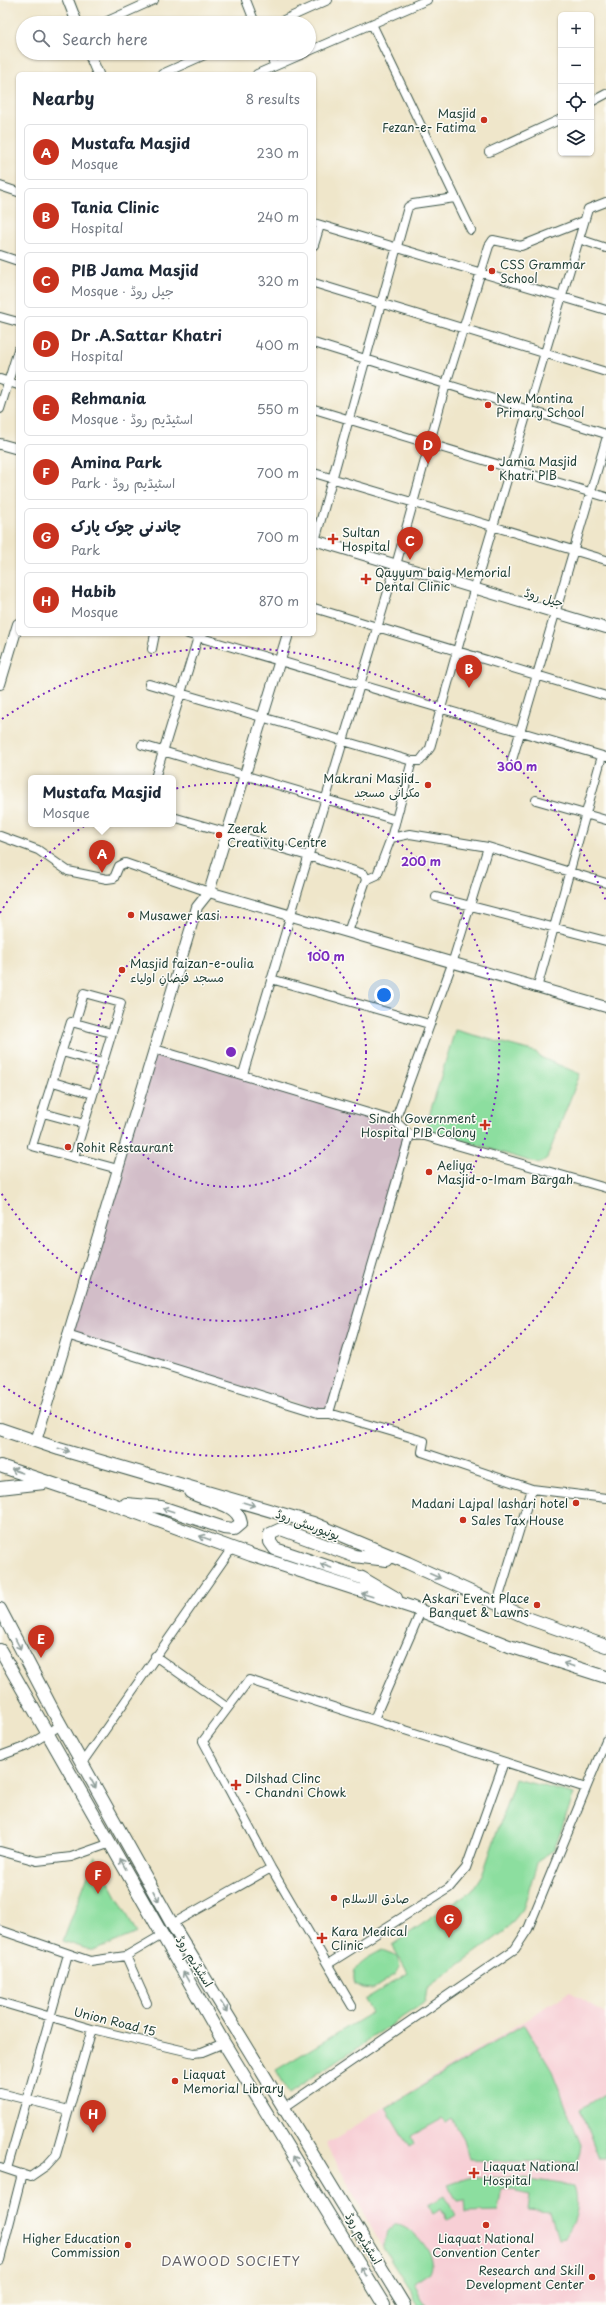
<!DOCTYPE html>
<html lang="en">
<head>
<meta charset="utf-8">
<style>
  body { margin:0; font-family:"Playpen Sans","Playpen Sans Arabic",sans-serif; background:#f6f6f7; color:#1f2937 }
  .controls { position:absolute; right:12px; top:12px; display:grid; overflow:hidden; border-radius:6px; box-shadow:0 1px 3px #0004 }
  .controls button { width:36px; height:36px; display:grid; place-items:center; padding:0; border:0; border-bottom:1px solid #e0e1e3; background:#fff; color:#1f2937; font:20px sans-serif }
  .you { position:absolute; left:384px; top:995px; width:14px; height:14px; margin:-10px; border:3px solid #fff; border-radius:50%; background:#1a73e8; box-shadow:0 0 0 6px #1a73e833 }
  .badge { display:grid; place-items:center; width:26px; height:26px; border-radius:50%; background:#c8321e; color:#fff; font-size:13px; font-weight:700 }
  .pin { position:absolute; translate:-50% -33px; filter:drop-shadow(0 1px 2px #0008) }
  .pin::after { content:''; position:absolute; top:21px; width:14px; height:12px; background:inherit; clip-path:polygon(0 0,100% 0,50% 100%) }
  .popup { position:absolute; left:28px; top:775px; width:148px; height:52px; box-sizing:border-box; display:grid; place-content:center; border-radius:6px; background:#fff; filter:drop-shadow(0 1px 3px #0005); font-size:13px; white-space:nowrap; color:#747a83 }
  .popup b { font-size:15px; color:#1f2937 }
  .popup::after { content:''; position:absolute; left:50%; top:100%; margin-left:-8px; border:8px solid transparent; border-top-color:#fff }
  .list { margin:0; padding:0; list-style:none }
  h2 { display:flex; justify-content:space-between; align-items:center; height:52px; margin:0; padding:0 16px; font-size:17px }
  h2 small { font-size:13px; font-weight:400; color:#747a83 }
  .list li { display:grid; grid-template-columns:26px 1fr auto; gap:12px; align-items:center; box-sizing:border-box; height:56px; margin:0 8px 8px; padding:0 8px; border:1px solid #e0e1e3; border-radius:6px }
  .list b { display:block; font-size:15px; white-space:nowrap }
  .list p { margin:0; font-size:13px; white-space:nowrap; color:#747a83 }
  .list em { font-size:13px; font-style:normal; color:#747a83 }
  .icon { flex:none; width:22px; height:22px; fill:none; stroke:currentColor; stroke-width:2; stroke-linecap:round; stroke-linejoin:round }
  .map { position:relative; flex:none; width:606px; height:2305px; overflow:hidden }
  .search { position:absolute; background:#fff; box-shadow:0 1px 3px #0004; left:16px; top:16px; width:300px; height:44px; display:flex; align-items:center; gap:10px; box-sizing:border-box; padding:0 14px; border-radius:22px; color:#747a83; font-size:15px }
  .panel { position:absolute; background:#fff; box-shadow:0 1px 3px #0004; left:16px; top:72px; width:300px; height:564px; border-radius:6px }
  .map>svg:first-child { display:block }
</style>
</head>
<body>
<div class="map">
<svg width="606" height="2305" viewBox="0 0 606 2305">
  <rect width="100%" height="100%" fill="#fdfcf7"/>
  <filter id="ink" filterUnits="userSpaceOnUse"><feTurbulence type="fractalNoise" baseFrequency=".025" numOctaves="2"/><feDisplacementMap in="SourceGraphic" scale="8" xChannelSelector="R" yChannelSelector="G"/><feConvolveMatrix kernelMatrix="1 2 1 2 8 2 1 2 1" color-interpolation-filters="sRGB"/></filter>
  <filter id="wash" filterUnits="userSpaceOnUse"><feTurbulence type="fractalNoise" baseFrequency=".012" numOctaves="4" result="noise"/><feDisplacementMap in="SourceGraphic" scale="16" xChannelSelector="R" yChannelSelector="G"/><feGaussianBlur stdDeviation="0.9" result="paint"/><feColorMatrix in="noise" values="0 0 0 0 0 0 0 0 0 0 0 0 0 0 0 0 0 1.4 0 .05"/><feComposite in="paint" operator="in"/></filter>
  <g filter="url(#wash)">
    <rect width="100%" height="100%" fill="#efe6ca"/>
    <path fill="#f7cfd5" d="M570,1992L606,2013V2305H419L383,2248L326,2144Z"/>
    <path fill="#d2bdc8" d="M155,1049L395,1121L410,1135L329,1413L67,1335Z"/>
    <path fill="#8cde9f" stroke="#568e6a" d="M455,1030L536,1052L540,1057L580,1074L547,1158L539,1164L425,1129Z
      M515,1779L574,1794L554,1850L538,1860L523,1909L505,1931L427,1988L425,2002L289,2093L276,2070L371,2013L364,2000L408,1973L392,1945L472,1890L483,1873Z
      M95,1856L137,1933L93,1951L63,1941Z
      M382,1950L398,1956L400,1967L396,1974L373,1989L363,1988L355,1984C349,1965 368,1958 382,1950Z
      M524,2024L552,2071L581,2145L578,2163L469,2160L464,2139L452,2119L446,2123L442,2119L411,2136L414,2144L409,2147L386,2108Z
      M606,2093V2159H599L580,2109Z
      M472,2177L523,2178L574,2186C580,2202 575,2223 564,2237L558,2238L550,2212L528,2210L530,2195L516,2192V2190L502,2188L498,2211L466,2212L465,2200L457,2201L448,2185Z
      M445,2196L455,2215L447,2220L441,2209L433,2214L428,2205Z
      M396,2224C409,2224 429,2247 432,2260C433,2264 431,2269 430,2272L414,2283L426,2305H419L383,2248L387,2232Z"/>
  </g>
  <g filter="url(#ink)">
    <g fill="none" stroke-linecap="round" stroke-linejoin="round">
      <g stroke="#3e564a" stroke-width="10">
        <path id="minor" d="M246,0L255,23
          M103,23L154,0
          M277,23L328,0
          M372,24L471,230
          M309,51L427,0
          M269,53L275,66
          M162,74L209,53
          M257,74L305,53
          M591,102L606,94
          M489,152L561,119
          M0,186L18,192
          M314,223L606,310
          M579,239L606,248
          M314,245L320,225
          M0,255L18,261
          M314,283L606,372
          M0,317L18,322
          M314,343L606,434
          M0,379L18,385
          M0,409L18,350
          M314,409L606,497
          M314,473L606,560
          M315,541L408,207L413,204L455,198
          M314,608L606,696
          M188,634L606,757
          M152,649L155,634
          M149,684L412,761
          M142,745L396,820
          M512,760L606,440
          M155,778L199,634
          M536,800L606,820
          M173,817L308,856L364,874L366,880
          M0,836L38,850L68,871L107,879L114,878L119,866L125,863L209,892
          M391,838L410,834L488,847L606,883
          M436,897L606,941
          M348,932L366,880L377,875L391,838L412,761H420L430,748L474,590L588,209L606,202
          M271,979L429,1024
          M537,988L602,756
          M75,1023L111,1033
          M155,1049L395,1121L410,1135
          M62,1052L102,1063
          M243,1074L396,565L446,384L489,246L493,240L521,246L584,221
          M53,1082L93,1094
          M43,1113L84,1124
          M395,1121L452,964L488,847
          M74,1157L121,1003L84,993L75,1023L71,1022L32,1146L118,1169
          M606,1188L425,1136L410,1135L329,1413L424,1441L422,1452L532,1489L606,1498
          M67,1335L318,1413H329
          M497,1603L532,1489
          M155,1656L228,1708
          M374,1719L421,1611
          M0,1756L27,1746L61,1725
          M82,1763L232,1548
          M0,1851L37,1861L71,1857L111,1843
          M172,1924L271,1868
          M0,1930L90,1961L126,1956L162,1935
          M126,1956L147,2003
          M328,1964L449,1888L466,1868L504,1762
          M0,2002L92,2029L194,2053L202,2052L224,2043
          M352,2006L271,1868L203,1741L249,1680L586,1788
          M0,2093L69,2110
          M285,2107L515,1949L528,1929L606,1740
          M0,2167L30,2177L46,2166L56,2155L92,2029
          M7,2169L68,1954
          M0,2260L22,2174"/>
      </g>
      <g stroke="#3e564a" stroke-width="12">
        <path id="tertiary" d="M68,0L77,23
          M89,53L98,74
          M0,444L18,449
          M314,540L606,628
          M0,684L18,624
          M209,892L606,1007
          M36,1441L197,907L209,892L288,634"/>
      </g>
      <g stroke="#3e564a" stroke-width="14">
        <path id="primary" d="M0,1429L59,1449L313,1523L408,1563L530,1619L606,1646
          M0,1466L107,1502L251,1555L411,1607L509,1646L606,1677
          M0,1488L44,1483
          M126,1504L161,1507L224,1528L234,1529L241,1523C238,1502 206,1502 190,1492
          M387,1560L354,1556L281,1529L270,1534V1542L275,1549L362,1578L396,1598
          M0,1609L58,1720L172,1924L404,2305
          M0,1650L224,2043L384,2305"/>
      </g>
      <use href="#minor" stroke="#fff" stroke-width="8"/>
      <use href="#tertiary" stroke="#fff" stroke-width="10"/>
      <use href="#primary" stroke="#fff" stroke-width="12"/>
    </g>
    <defs><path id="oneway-shaft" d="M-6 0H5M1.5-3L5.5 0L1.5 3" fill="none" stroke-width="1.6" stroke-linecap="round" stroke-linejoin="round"/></defs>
    <g stroke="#8f9e9a">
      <use href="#oneway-shaft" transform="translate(64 1450) rotate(16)"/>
      <use href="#oneway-shaft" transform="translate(17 1471) rotate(-161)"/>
      <use href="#oneway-shaft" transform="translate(249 1504) rotate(17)"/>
      <use href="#oneway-shaft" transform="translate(168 1510) rotate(-162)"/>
      <use href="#oneway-shaft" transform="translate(205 1538) rotate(-160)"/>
      <use href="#oneway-shaft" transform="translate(326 1566) rotate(-161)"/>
      <use href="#oneway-shaft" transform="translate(435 1576) rotate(24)"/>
      <use href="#oneway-shaft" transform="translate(367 1595) rotate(-163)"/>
      <use href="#oneway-shaft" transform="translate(18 1644) rotate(62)"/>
      <use href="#oneway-shaft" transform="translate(569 1665) rotate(-162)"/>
      <use href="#oneway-shaft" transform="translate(93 1783) rotate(61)"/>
      <use href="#oneway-shaft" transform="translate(123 1864) rotate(-119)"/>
      <use href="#oneway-shaft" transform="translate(156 1896) rotate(61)"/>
      <use href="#oneway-shaft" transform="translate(186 1977) rotate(-120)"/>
      <use href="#oneway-shaft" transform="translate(224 2007) rotate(58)"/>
      <use href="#oneway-shaft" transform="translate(296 2161) rotate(-121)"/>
      <use href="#oneway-shaft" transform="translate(364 2272) rotate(-121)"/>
    </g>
  </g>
  <g fill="none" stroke="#7b2cbf" stroke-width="2" stroke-dasharray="2 4">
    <circle cx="231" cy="1052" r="135"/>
    <path d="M0 913A269 269 0 1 1 0 1191"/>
    <path d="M606 1203A404 404 0 0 1 2 1385M2 719A404 404 0 0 1 606 901"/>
  </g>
  <g fill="#c8321e" stroke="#fdfcf7" stroke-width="1.5">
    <circle cx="484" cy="120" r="4"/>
    <circle cx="492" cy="271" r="4"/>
    <circle cx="488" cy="405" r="4"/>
    <circle cx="491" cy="468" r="4"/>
    <path d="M331 533h4v4h4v4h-4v4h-4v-4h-4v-4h4z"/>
    <path d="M364 573h4v4h4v4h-4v4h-4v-4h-4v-4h4z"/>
    <circle cx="428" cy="785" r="4"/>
    <circle cx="219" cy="835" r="4"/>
    <circle cx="131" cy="915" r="4"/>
    <circle cx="122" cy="970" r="4"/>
    <path d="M483 1119h4v4h4v4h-4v4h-4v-4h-4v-4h4z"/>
    <circle cx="68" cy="1147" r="4"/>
    <circle cx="429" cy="1172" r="4"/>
    <circle cx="576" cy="1503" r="4"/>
    <circle cx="463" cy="1520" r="4"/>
    <circle cx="537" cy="1605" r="4"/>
    <path d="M234 1779h4v4h4v4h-4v4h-4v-4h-4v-4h4z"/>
    <circle cx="334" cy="1898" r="4"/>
    <path d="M320 1932h4v4h4v4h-4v4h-4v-4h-4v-4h4z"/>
    <circle cx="175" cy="2081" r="4"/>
    <path d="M472 2167h4v4h4v4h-4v4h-4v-4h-4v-4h4z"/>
    <circle cx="486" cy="2225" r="4"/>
    <circle cx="128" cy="2245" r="4"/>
    <circle cx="592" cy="2277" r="4"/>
  </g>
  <g text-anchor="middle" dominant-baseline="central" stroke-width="3" stroke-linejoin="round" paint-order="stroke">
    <g font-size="12" fill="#1f3d34" stroke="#fdfcf7" text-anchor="start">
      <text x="476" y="113" text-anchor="end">Masjid<tspan x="476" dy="14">Fezan-e- Fatima</tspan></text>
      <text x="500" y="264">CSS Grammar<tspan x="500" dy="14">School</tspan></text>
      <text x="496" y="398">New Montina<tspan x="496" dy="14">Primary School</tspan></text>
      <text x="499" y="461">Jamia Masjid<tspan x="499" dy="14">Khatri PIB</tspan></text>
      <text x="342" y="532">Sultan<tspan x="342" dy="14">Hospital</tspan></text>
      <text x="375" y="572">Qayyum baig Memorial<tspan x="375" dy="14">Dental Clinic</tspan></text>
      <text x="420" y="778" text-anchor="end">Makrani Masjid۔<tspan x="420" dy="14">مکرانی مسجد</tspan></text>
      <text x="227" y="828">Zeerak<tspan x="227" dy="14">Creativity Centre</tspan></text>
      <text x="139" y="915">Musawer kasi</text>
      <text x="130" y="963">Masjid faizan-e-oulia<tspan x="130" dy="14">مسجد فیضانِ اولیاء</tspan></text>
      <text x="476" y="1118" text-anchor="end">Sindh Government<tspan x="476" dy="14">Hospital PIB Colony</tspan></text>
      <text x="76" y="1147">Rohit Restaurant</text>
      <text x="437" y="1165">Aeliya<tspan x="437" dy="14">Masjid-o-Imam Bargah</tspan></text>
      <text x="568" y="1503" text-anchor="end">Madani Lajpal lashari hotel</text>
      <text x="471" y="1520">Sales Tax House</text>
      <text x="529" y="1598" text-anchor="end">Askari Event Place<tspan x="529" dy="14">Banquet &amp; Lawns</tspan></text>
      <text x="245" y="1778">Dilshad Clinc<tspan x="245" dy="14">- Chandni Chowk</tspan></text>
      <text x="342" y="1898">صادق الاسلام</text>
      <text x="331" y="1931">Kara Medical<tspan x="331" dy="14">Clinic</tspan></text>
      <text x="183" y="2074">Liaquat<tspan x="183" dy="14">Memorial Library</tspan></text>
      <text x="483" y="2166">Liaquat National<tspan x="483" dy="14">Hospital</tspan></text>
      <text x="120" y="2238" text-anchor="end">Higher Education<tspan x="120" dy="14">Commission</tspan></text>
      <text x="486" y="2238" text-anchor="middle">Liaquat National<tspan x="486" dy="14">Convention Center</tspan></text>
      <text x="584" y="2270" text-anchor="end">Research and Skill<tspan x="584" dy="14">Development Center</tspan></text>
    </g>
    <g font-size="12" fill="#1f3d34" stroke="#fdfcf7">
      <text transform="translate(544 597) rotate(16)">جیل روڈ</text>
      <text transform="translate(308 1524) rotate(20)">یونیورسٹی روڈ</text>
      <text transform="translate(195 1961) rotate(58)">اسٹیڈیم روڈ</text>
      <text transform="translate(115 2021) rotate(14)">Union Road 15</text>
      <text transform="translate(364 2238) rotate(59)">اسٹیڈیم روڈ</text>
    </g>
    <g font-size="13" letter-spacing="1" fill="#646165" stroke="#fdfcf7">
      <text x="231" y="2260">DAWOOD SOCIETY</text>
    </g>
  </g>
  <circle cx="231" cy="1052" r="6" fill="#7b2cbf" stroke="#fdfcf7" stroke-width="2"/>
  <g font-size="12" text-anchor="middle" font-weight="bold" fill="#7b2cbf" stroke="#fdfcf7" stroke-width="3" stroke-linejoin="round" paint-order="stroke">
    <text x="517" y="771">300 m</text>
    <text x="421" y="866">200 m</text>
    <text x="326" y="961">100 m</text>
  </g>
</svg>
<div class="controls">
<button>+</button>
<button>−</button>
<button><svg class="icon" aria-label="locate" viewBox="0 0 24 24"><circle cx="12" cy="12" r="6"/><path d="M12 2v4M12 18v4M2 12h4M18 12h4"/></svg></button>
<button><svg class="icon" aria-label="layers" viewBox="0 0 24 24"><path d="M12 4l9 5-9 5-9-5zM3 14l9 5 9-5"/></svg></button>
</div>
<div class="you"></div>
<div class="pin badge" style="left:102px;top:873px">A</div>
<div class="popup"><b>Mustafa Masjid</b>Mosque</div>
<div class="pin badge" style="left:469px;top:688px">B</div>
<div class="pin badge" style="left:410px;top:560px">C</div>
<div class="pin badge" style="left:428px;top:464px">D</div>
<div class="pin badge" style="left:41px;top:1658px">E</div>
<div class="pin badge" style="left:98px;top:1894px">F</div>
<div class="pin badge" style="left:449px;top:1938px">G</div>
<div class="pin badge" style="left:93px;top:2133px">H</div>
<div class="search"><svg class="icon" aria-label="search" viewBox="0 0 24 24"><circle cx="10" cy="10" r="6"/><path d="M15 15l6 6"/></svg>Search here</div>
<section class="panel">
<h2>Nearby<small>8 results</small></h2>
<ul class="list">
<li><span class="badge">A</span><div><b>Mustafa Masjid</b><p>Mosque</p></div><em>230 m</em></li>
<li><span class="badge">B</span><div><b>Tania Clinic</b><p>Hospital</p></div><em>240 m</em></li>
<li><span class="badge">C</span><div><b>PIB Jama Masjid</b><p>Mosque · جیل روڈ</p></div><em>320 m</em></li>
<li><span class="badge">D</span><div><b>Dr .A.Sattar Khatri</b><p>Hospital</p></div><em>400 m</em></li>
<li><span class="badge">E</span><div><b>Rehmania</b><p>Mosque · اسٹیڈیم روڈ</p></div><em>550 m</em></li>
<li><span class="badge">F</span><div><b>Amina Park</b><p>Park · اسٹیڈیم روڈ</p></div><em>700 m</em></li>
<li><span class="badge">G</span><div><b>چاندنی چوک پارک</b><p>Park</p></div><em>700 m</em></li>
<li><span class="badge">H</span><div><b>Habib</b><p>Mosque</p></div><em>870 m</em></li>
</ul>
</section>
</div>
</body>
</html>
